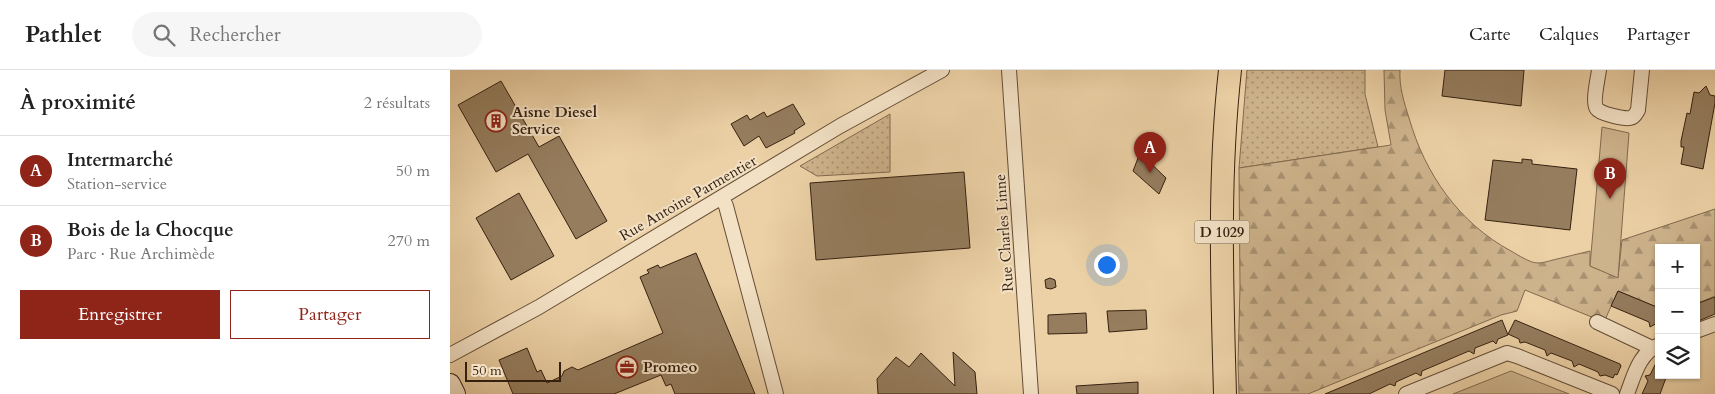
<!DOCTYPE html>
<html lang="fr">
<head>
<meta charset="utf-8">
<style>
  body { margin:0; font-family:Cardo,serif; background:#f6f6f6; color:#222 }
  .controls { position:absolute; right:15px; bottom:15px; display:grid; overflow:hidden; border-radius:0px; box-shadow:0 1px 4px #0004 }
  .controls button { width:45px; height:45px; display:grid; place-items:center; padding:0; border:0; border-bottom:1px solid #e0e0e0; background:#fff; color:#222; font:25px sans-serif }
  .scale { position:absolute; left:15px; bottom:12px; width:96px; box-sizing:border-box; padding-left:5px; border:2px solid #362110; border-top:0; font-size:14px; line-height:18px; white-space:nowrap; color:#362110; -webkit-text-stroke:4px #f3e1c5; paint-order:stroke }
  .you { position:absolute; left:656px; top:194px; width:18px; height:18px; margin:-12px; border:4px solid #fff; border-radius:50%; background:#1a73e8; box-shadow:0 0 0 8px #1a73e833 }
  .badge { display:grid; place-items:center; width:32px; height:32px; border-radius:50%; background:#8f2418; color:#fff; font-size:16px; font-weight:700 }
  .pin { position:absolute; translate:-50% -41px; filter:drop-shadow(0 1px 2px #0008) }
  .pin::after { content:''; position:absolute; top:26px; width:18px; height:15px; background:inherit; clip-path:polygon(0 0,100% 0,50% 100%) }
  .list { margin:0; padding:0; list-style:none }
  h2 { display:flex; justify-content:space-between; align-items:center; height:65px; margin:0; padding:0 20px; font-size:21px }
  h2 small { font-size:16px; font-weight:400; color:#767676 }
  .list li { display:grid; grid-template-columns:32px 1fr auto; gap:15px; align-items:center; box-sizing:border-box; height:70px; padding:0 20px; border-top:1px solid #e0e0e0 }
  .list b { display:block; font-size:19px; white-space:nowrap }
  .list p { margin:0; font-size:16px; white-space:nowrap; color:#767676 }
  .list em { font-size:16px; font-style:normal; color:#767676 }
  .actions { display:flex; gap:10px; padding:15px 20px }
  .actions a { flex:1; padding:11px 0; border:1px solid #8f2418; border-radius:0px; text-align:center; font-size:18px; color:#8f2418 }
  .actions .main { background:#8f2418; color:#fff }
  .icon { flex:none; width:28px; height:28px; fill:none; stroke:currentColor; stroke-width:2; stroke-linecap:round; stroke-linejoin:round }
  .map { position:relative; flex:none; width:1265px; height:324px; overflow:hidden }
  header { display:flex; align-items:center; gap:30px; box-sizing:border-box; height:70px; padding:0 25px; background:#fff; border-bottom:1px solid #e0e0e0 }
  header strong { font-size:24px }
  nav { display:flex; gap:28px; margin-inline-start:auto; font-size:18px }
  .search { width:350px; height:45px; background:#f6f6f6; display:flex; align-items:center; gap:12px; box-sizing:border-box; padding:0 18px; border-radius:28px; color:#767676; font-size:19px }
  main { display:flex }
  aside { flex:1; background:#fff }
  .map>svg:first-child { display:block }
</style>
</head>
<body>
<header>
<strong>Pathlet</strong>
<div class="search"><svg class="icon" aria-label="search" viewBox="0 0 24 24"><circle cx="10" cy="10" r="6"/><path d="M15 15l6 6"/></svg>Rechercher</div>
<nav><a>Carte</a><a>Calques</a><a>Partager</a></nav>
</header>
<main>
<aside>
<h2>À proximité<small>2 résultats</small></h2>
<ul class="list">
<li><span class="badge">A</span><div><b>Intermarché</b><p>Station-service</p></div><em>50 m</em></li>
<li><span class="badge">B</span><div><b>Bois de la Chocque</b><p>Parc · Rue Archimède</p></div><em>270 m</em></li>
</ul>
<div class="actions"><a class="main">Enregistrer</a><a>Partager</a></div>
</aside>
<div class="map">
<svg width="1265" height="324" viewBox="0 0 1265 324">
  <defs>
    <pattern id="grass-dots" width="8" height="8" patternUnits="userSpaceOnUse" patternTransform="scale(1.25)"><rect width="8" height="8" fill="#cdb38c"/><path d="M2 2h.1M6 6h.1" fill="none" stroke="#a79171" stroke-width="1.8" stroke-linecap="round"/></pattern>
    <pattern id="forest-firs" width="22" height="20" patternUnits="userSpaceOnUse" patternTransform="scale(1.25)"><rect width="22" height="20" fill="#cdb38c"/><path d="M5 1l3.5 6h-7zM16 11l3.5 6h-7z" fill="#a79171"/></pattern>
  </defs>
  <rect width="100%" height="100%" fill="#ecd1a6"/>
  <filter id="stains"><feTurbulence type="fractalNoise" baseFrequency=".004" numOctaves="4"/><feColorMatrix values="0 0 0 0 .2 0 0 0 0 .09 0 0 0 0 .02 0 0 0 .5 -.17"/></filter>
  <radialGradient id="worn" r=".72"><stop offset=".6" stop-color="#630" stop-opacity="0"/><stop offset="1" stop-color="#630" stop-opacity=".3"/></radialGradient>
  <path fill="url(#grass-dots)" stroke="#826a4e" d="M797,0H915V24L928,77L789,98Z
    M440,44V102L367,106L350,96Z"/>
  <path fill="url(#forest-firs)" stroke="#826a4e" d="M934,0H950C949,17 954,32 959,48C975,104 1009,153 1061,181C1068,185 1080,193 1088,193C1093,193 1099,191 1103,190C1115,187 1128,184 1140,181V196L1168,207L1172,170L1265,139V226L1246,234V178H1209V238L1168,221L1154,252L1075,220L1067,241L1051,245L858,324H789L788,293L790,217L789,98L941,75L935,40Z"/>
  <path fill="#cdb38c" stroke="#826a4e" d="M1152,57L1179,63L1168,208L1140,196Z
    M1061,301L1119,324H1003Z"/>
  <path fill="#957d5e" stroke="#362110" d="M995,0H1074L1071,36L992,26Z
    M51,11L89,77L109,66L157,151L126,169L78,84L46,102L8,35Z
    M1256,16L1260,25L1265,26V33L1253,99L1231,94L1234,77H1231V71L1237,43L1240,44L1244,22L1249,23Z
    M343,34L355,54L344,61L345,63L316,78L309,66L294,76L281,54L297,45L300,50L314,42L317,47Z
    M690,83L716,108L709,124L683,101Z
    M1072,89L1082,90V94L1127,99L1120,160L1035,150L1043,90L1072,93Z
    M514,102L520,178L366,190L360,113Z
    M69,123L104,186L61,210L26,148Z
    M246,183L305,324H225L221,314L216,316L211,305L164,324H63L49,290L77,278L87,302L91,300L97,313L112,306L114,301L122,297L128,300L213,263L190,207L199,203L197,200L208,195L210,198Z
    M600,208L605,210L606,217L601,219L596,218L595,210Z
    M1168,221L1209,238V252L1200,257L1199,252L1161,236Z
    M1265,227V244L1246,252V234Z
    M696,240L697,259L659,262L657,241Z
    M636,243L637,263L598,264V245Z
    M1052,250L1058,265L1048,269L1046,274L1043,271L1025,278L1024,284L1019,281L972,301L971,306L966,303L946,312L945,316L940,314L919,324H875Z
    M1065,250L1170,294L1171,296L1167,305L1165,304L1163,308L1155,305L1150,306L1148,302L1129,294L1124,297L1122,291L1101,283L1097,286L1095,280L1075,272L1070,273L1069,269L1058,264Z
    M503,282L525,302L527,324H428L427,309L446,287L459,297L471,283L505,316Z
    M1209,287V305H1217L1210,324H1192L1198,311L1195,306L1200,305Z
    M688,312V324H627L626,316Z"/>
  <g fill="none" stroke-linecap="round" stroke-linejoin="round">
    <g stroke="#644d36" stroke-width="16">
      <path id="street" d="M559,0L581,324
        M1149,0C1148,8 1142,33 1147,39C1150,44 1175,49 1180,48C1185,47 1186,43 1188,40L1192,0
        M272,128L276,136L326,324
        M1147,252L1202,278
        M1246,261L1265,254
        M0,285L89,237L390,56L492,0
        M956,324L1057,283L1067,286L1162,324
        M1177,324C1184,306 1189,283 1209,275"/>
    </g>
    <g stroke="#362110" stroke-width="22">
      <path id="secondary" d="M0,314L5,324"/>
    </g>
    <g stroke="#362110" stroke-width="24">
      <path id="primary" d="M775,324C772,216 768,107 780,0"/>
    </g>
    <use href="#street" stroke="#f3e1c5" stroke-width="14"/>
    <use href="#secondary" stroke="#f3e1c5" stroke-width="20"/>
    <use href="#primary" stroke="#ecd1a6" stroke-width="22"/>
  </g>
  <defs>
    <g id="building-ring" transform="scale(1.125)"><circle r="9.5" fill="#f3e1c5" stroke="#8f2418" stroke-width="1.5"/><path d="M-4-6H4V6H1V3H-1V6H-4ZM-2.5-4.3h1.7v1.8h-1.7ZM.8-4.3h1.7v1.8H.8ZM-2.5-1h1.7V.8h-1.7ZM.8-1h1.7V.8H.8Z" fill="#8f2418"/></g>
    <g id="office-ring" transform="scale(1.125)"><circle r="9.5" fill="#f3e1c5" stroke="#8f2418" stroke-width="1.5"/><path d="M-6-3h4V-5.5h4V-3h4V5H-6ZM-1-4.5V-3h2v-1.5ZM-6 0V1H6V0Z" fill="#8f2418"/></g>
  </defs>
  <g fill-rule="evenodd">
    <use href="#building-ring" x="46" y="51"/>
    <use href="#office-ring" x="177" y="297"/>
  </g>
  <g text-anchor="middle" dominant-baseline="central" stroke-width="4" stroke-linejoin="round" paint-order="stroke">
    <rect fill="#f3e1c5" stroke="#6f5b46" stroke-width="1" x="744.5" y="150.5" width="55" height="23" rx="4"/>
    <g font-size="14" font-weight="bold" fill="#362110">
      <text x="772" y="162">D 1029</text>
    </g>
    <g font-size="15" font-weight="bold" fill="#362110" stroke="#f3e1c5" text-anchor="start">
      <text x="62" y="42">Aisne Diesel<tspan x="62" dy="17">Service</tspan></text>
      <text x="193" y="297">Promeo</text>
    </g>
    <g font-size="15" fill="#362110" stroke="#f3e1c5">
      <text transform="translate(238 128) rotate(-30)">Rue Antoine Parmentier</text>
      <text transform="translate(554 163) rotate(-94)">Rue Charles Linne</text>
    </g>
  </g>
  <rect width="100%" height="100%" filter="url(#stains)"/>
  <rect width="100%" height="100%" fill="url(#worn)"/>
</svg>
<div class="controls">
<button>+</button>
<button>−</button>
<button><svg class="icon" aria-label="layers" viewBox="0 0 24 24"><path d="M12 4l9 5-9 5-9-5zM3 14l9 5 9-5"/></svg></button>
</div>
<div class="scale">50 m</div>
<div class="you"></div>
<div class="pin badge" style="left:700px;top:103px">A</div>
<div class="pin badge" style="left:1160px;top:129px">B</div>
</div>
</main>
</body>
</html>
